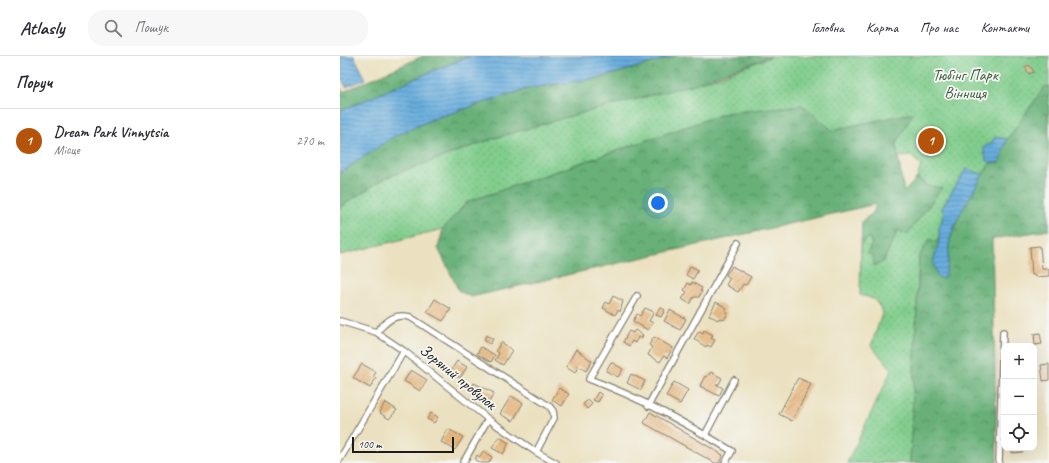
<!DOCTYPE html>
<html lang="uk">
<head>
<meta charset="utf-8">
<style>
  body { margin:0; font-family:Caveat,sans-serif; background:#f7f7f7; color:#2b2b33 }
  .controls { position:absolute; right:12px; bottom:12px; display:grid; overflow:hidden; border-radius:8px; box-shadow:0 4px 16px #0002 }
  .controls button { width:36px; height:36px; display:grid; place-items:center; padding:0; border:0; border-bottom:1px solid #e1e1e2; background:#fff; color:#2b2b33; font:20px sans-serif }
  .scale { position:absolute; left:12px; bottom:10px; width:102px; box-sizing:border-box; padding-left:4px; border:2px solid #1c1c1c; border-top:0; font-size:11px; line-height:14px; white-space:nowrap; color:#1c1c1c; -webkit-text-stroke:3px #f6f6f2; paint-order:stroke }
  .you { position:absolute; left:318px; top:147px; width:14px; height:14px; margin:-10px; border:3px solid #fff; border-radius:50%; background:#1a73e8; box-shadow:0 0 0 6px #1a73e833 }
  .badge { display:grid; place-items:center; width:26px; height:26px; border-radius:50%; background:#b45309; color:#fff; font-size:13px; font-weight:700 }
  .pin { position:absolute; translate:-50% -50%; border:2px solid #fff; box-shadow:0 1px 4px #0006 }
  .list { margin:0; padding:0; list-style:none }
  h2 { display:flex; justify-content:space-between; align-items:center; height:52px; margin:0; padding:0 16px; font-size:17px }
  h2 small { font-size:13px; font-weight:400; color:#7c7c81 }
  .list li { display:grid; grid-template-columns:26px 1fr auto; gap:12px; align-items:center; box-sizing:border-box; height:64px; padding:0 16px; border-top:1px solid #e1e1e2 }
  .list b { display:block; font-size:15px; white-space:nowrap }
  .list p { margin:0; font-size:13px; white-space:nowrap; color:#7c7c81 }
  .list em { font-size:13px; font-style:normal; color:#7c7c81 }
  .icon { flex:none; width:22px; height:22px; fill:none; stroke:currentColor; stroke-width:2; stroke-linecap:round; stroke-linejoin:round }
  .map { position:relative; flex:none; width:709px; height:407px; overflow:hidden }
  header { display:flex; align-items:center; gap:24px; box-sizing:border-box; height:56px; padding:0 20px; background:#fff; border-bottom:1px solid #e1e1e2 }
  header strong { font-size:19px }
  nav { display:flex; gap:22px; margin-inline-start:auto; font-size:14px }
  .search { width:280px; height:36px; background:#f7f7f7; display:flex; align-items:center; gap:10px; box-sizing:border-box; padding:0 14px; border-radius:16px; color:#7c7c81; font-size:15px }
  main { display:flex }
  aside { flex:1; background:#fff }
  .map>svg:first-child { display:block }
</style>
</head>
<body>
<header>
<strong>Atlasly</strong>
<div class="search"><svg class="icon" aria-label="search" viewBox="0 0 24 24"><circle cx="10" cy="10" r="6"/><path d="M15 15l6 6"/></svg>Пошук</div>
<nav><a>Головна</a><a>Карта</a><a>Про нас</a><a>Контакти</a></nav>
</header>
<main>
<aside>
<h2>Поруч<small></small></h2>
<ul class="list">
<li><span class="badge">1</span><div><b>Dream Park Vinnytsia</b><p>Місце</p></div><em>270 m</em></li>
</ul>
</aside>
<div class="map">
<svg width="709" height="407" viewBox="0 0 709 407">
  <defs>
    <pattern id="grass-dots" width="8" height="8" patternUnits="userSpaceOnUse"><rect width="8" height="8" fill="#80cd8c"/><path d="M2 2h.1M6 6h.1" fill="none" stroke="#6eaf78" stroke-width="1.8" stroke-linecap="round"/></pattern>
    <pattern id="forest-crowns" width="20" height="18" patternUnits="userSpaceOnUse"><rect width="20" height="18" fill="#68b078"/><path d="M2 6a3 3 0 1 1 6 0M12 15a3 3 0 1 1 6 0" fill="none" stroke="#558e62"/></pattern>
    <pattern id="water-rules" width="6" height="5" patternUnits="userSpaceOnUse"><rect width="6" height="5" fill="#68adde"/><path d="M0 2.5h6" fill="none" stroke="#558cb3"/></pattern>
    <pattern id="building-hatch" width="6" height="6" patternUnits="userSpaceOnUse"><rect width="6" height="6" fill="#e8b981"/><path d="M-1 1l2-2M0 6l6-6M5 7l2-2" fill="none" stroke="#c69e6f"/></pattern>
  </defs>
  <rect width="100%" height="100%" fill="#f6f6f2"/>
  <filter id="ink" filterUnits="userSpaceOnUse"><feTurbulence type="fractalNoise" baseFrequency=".025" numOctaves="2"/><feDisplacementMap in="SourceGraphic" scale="8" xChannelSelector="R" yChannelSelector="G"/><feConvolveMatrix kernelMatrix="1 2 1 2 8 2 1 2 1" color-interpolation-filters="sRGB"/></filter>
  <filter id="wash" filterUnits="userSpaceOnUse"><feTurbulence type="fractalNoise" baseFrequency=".012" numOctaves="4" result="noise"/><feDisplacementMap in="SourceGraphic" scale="16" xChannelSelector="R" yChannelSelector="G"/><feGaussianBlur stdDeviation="0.9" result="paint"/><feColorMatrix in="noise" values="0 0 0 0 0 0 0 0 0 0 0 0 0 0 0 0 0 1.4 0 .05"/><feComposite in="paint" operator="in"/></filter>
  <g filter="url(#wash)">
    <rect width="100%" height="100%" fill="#ebe1c0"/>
    <path fill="url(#grass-dots)" stroke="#4e7454" d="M432,0H709V31H705L643,118L626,114C611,135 600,159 599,185L589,184L579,201L570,407H507L552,313L531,290L543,255L534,243L520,239L521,189L529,181L532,187L530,193L558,174L601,132L588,130L577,122L581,109L571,100L558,101L556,88L572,57L492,74L462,49L386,57L127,146L103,173L0,199V151L45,122L149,84L223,62L382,20Z"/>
    <path fill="url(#forest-crowns)" stroke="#42664a" d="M83,0H130L97,13L0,55V31L3,36Z
      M336,0H432L351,29L223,62L149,84L45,122L0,151V117L53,81L93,63L190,32L259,22Z
      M705,30L709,31V174L652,183L657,407H570L579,201L589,184L599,185L593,207L606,217L610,184L622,151L643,118Z
      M462,49L492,74L573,57L556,88L564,136L577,122L588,130L602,132L567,179L558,174L543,206L534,210L533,200L527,197L532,187L529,181L521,189L522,165L533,157L536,148L131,241L119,235L98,192L103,173L127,146L386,57Z"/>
    <path fill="url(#water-rules)" stroke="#42647d" d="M0,0H14L26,23L6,31L0,20Z
      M130,0H336L259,22L190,32L93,63L53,81L0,117V55L97,13Z
      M655,81L667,83L660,106L652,107L647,105L643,93L646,89H650Z
      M626,113L643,118C632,140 616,159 610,184C607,196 610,211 603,223L597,220L593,207L599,185V172L604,159L602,152Z"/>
    <g id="blocks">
      <path fill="url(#building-hatch)" d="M689,9L694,16L689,18L685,11Z
        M700,190L702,213H709V220L695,221V219H692L690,191Z
        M351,210L358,214L353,223L346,219Z
        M392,210L411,221L406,229L403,228L398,236L386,229L390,222L386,219Z
        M352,226L362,232L360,235H362L359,241H354L350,248L342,243L347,236L344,234L348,227L351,229Z
        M273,240L283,245L280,256L278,254L275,259L263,252L266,246L269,248Z
        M95,243L111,253L103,265L87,256Z
        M376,246L387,252L385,256L388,257L384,264L379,262L378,264L369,259Z
        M320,251L325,254L321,261L316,259Z
        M305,252L314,256L309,265L313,267L308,274L293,265L297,258L300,260Z
        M330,254L346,263L340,274L324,265Z
        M295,274L303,279L301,283L298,281L295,287L292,285L289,290L283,286L289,275L293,277Z
        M364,274L373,279L371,282L375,284L371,291L367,289L366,291L354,283L359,275L363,277Z
        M700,277L702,288L695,289L694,278Z
        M146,279L153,283L150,288L144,284Z
        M314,281L333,292L327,302L324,300L320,306L308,299L312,291L309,289Z
        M161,286L172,294L163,309L155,304L159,297L156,295Z
        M141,291L155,299L151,306L137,298Z
        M236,293L252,305L246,315L238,310L235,317L226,311Z
        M117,305L127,311L120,322L110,316Z
        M271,306L283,313L278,321L266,315Z
        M22,308L36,316L33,321L36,322L30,332L13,322Z
        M709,308V324L703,325L701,309Z
        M71,314L87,324L80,335L64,325Z
        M371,316L382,322L379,328H376L383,332L379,340L360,330L365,320L367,321Z
        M291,318L305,325L301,334L287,327Z
        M458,322L471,328L452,365L439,358Z
        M334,326L348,334L340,348L326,340Z
        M134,327L154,337L148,348L132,339L134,335L131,333Z
        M219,332L229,338L222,350L212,344Z
        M258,336L262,339L258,346L253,344Z
        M171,340L183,347L173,365L160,358Z
        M248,344L252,348L247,353L243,348Z
        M45,346L57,354L49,363L40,357Z
        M310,356L383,399L379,407H375L304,367Z
        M91,357L98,361L94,367L87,363Z
        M108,373L123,381L115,394L101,386Z
        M159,381L169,387L163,398L152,392Z
        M672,392H683V396L672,397Z
        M143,395L152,401L149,407H140L135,404L137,399L140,401Z"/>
    </g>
  </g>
  <g filter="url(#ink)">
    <use href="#blocks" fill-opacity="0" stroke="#847e6e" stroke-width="1"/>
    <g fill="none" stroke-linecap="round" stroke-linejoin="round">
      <g stroke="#847e6e" stroke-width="8">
        <path id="minor" d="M297,240L249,323C299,341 347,368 392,395L385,407
          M0,265L36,276L64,295L148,363L196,396L216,407
          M36,276C47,266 53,257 70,261L209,350L213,355L214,362L196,396
          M308,350L398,187
          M365,379L394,324
          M0,403L64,295
          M123,407L148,363
          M659,407L663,276"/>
      </g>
      <use href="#minor" stroke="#fff" stroke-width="5.5"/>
    </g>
  </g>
  <g text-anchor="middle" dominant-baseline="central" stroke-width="3.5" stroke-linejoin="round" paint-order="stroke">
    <g font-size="16" fill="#3f5a43" stroke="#f6f6f2">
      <text x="625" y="19">Тюбінг Парк<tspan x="625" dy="18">Вінниця</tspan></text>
    </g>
    <g font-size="16" fill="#1c1c1c" stroke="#f6f6f2">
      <text transform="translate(118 321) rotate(39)">Зоряний провулок</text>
    </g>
  </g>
</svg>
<div class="controls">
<button>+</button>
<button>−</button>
<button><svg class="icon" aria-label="locate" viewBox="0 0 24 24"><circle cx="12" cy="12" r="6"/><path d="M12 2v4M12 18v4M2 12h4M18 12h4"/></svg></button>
</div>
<div class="scale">100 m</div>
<div class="you"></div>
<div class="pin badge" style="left:591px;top:85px">1</div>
</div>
</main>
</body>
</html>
